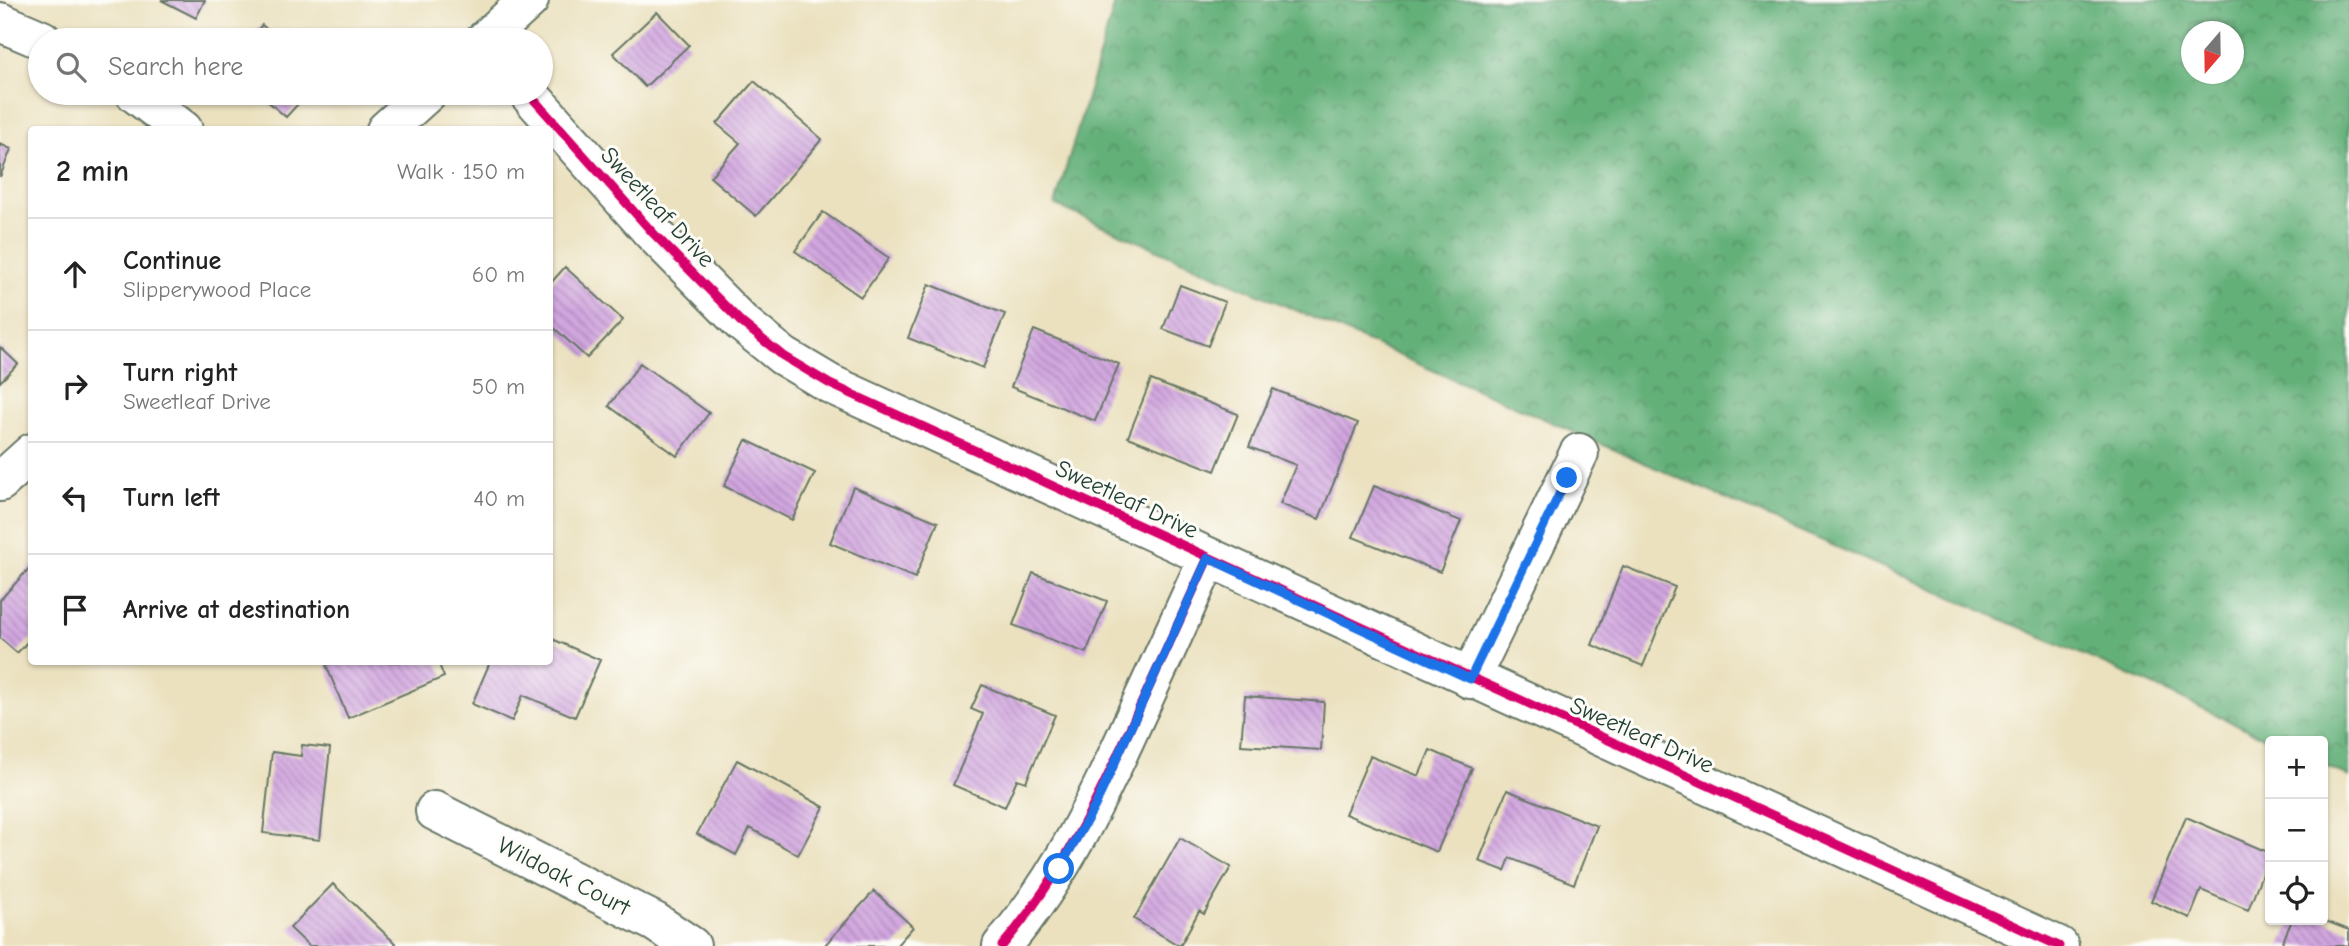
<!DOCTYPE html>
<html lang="en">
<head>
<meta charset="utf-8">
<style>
  body { margin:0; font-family:"Comic Neue",sans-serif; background:#f6f6f6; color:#222 }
  .controls { position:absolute; right:21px; bottom:21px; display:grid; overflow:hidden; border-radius:7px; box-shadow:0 2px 5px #0004 }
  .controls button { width:63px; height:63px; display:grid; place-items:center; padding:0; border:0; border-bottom:2px solid #e0e0e0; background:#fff; color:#222; font:35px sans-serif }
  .compass { position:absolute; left:2181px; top:21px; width:63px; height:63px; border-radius:50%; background:#fff; box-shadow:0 2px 5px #0004; rotate:200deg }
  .stop { position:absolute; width:21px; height:21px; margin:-16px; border:5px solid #1a73e8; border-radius:50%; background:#fff }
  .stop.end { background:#1a73e8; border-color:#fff; box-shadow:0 2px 7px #0008 }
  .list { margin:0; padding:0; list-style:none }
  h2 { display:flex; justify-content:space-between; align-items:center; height:91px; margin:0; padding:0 28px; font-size:30px }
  h2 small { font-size:23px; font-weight:400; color:#767676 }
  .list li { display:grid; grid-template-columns:46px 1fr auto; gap:21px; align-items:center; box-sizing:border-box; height:112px; padding:0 28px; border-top:2px solid #e0e0e0 }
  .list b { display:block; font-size:26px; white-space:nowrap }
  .list p { margin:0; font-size:23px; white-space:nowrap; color:#767676 }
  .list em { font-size:23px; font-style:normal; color:#767676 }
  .icon { flex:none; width:38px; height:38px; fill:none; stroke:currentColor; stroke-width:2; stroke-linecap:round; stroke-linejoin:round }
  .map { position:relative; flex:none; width:2349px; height:946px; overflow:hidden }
  .search { position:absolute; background:#fff; box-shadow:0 2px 5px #0004; left:28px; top:28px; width:525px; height:77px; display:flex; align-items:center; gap:18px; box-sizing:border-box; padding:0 24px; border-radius:38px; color:#767676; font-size:26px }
  .panel { position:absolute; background:#fff; box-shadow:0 2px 5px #0004; left:28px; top:126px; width:525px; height:539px; border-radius:7px }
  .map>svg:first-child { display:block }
</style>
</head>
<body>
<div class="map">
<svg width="2349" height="946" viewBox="0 0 2349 946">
  <defs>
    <pattern id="forest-crowns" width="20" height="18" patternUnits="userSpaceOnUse" patternTransform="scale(1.75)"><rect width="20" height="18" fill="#64b079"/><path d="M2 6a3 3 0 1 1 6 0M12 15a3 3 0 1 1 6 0" fill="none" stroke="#529064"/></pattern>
    <pattern id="building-back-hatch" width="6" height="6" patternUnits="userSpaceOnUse" patternTransform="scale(1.75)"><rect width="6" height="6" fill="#d2a6e0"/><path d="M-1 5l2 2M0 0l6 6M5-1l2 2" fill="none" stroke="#aa88b6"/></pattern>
  </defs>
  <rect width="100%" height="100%" fill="#fdfcf7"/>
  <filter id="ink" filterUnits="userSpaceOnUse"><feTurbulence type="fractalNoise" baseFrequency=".0143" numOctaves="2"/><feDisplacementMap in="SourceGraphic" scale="14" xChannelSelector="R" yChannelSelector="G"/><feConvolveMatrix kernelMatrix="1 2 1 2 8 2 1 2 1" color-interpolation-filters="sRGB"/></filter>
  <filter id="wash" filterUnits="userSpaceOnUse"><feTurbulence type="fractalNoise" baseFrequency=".00686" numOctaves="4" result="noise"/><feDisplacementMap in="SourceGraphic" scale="28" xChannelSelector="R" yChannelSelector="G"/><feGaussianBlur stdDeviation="1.57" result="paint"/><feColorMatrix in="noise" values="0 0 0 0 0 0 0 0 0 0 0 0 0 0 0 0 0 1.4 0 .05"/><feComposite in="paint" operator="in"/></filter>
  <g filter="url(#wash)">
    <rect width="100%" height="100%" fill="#ebe1bf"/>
    <path fill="url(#forest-crowns)" stroke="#427656" stroke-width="2" fill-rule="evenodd" d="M1116,0H2349V777L2323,765V741H2272L2152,685L1055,205ZM2192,32H2234V74H2192Z"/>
    <g id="blocks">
      <path fill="url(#building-back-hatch)" d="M161,0H205L196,18Z
        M657,12L689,45L645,87L613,53Z
        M262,25L279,40H248Z
        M754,81L822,139L756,216L710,177L740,143L717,124Z
        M258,93H308L286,117Z
        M0,144L11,149L0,177Z
        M823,212L889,258L861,297L795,251Z
        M565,267L623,320L587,358L550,324V284Z
        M929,284L1005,314L983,368L908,338Z
        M1180,285L1225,302L1208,346L1163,329Z
        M1034,330L1119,364L1095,421L1011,387Z
        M0,347L18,364L0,382Z
        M640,363L709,413L677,456L609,406Z
        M1151,380L1238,414L1215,471L1128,437Z
        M1273,389L1358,423L1319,519L1280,504L1296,465L1249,447Z
        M746,440L815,473L792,520L724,486Z
        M1374,486L1461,521L1440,572L1353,537Z
        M853,487L938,522L915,578L830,543Z
        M32,565V637L17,653L0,638V600Z
        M1623,566L1675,587L1643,666L1592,645Z
        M1033,573L1107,601L1086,653L1013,625Z
        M550,638L600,660L575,717L523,695L512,721L472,704L490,662H550Z
        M335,662H438L444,677L348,718L326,665Z
        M982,685L1055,715L1026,782L1017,779L1005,807L953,785L983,714L971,709Z
        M1245,696L1324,702L1321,750L1241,745Z
        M302,745L330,748L320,840L263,833L272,752L301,756Z
        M1430,750L1472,768L1437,852L1345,814L1370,756L1419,776Z
        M737,760L824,807L798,855L750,828L736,855L697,834Z
        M1507,790L1597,826L1574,884L1510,858L1505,871L1479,861Z
        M2186,817L2270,853L2248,910L2201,890L2190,918L2151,901Z
        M1180,838L1231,867L1204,914L1199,911L1180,946L1134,919Z
        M333,884L398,946H309L290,928Z
        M874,891L913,927L896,946H824Z
        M2292,920H2323L2349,930V946H2281Z"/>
    </g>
  </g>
  <g filter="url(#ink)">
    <use href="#blocks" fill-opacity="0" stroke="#667665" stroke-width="2"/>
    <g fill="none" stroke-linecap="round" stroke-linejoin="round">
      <g stroke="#667665" stroke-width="42">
        <path id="street" d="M0,22L42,40
          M485,40L529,0
          M135,93L183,130
          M528,93L653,233L741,322L783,356L830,384L2059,946
          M386,130L427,93
          M0,482L32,453
          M1470,679L1579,453
          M435,811L655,922L691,946
          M1002,946C1061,877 1098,799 1135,717C1160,664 1184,611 1208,558"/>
      </g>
      <use href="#street" stroke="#fff" stroke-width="38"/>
      <g stroke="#fdfcf7" stroke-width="13">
        <path id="cycleway" d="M528,93L653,233L741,322L783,356L830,384L2059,946
          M1002,946C1061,877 1098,799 1135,717C1160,664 1184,611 1208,558"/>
      </g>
      <use href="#cycleway" stroke="#d6006c" stroke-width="9"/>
    </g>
  </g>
  <g fill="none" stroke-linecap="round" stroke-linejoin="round" filter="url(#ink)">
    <path stroke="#1a73e8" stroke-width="9" d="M1059,869L1095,806L1208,558L1470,679L1567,478"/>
  </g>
  <g text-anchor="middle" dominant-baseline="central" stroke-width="6" stroke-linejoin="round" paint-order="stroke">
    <g font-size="24" fill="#1f3d34" stroke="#fdfcf7">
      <text transform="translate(658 207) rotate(47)">Sweetleaf Drive</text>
      <text transform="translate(1127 499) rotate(25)">Sweetleaf Drive</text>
      <text transform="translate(1642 735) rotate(24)">Sweetleaf Drive</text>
      <text transform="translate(564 876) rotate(27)">Wildoak Court</text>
    </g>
  </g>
</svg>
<div class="controls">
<button>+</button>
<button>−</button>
<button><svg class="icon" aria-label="locate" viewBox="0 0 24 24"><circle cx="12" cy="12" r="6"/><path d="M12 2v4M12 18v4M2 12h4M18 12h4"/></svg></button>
</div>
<svg class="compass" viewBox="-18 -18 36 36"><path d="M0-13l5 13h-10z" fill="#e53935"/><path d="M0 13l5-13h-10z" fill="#767676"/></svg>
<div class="stop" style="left:1059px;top:869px"></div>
<div class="stop end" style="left:1567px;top:478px"></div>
<div class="search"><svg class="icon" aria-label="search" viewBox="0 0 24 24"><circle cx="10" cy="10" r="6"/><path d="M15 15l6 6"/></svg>Search here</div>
<section class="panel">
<h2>2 min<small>Walk · 150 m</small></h2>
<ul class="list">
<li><svg class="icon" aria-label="ahead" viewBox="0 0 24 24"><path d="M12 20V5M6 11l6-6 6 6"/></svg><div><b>Continue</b><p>Slipperywood Place</p></div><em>60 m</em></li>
<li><svg class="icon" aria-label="right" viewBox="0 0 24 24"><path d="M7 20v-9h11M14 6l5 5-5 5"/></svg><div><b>Turn right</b><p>Sweetleaf Drive</p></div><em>50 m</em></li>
<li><svg class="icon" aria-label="left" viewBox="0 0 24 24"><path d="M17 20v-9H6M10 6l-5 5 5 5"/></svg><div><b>Turn left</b></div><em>40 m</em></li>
<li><svg class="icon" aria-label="arrive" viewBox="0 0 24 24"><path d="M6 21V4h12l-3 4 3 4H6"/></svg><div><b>Arrive at destination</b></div></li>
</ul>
</section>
</div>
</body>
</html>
